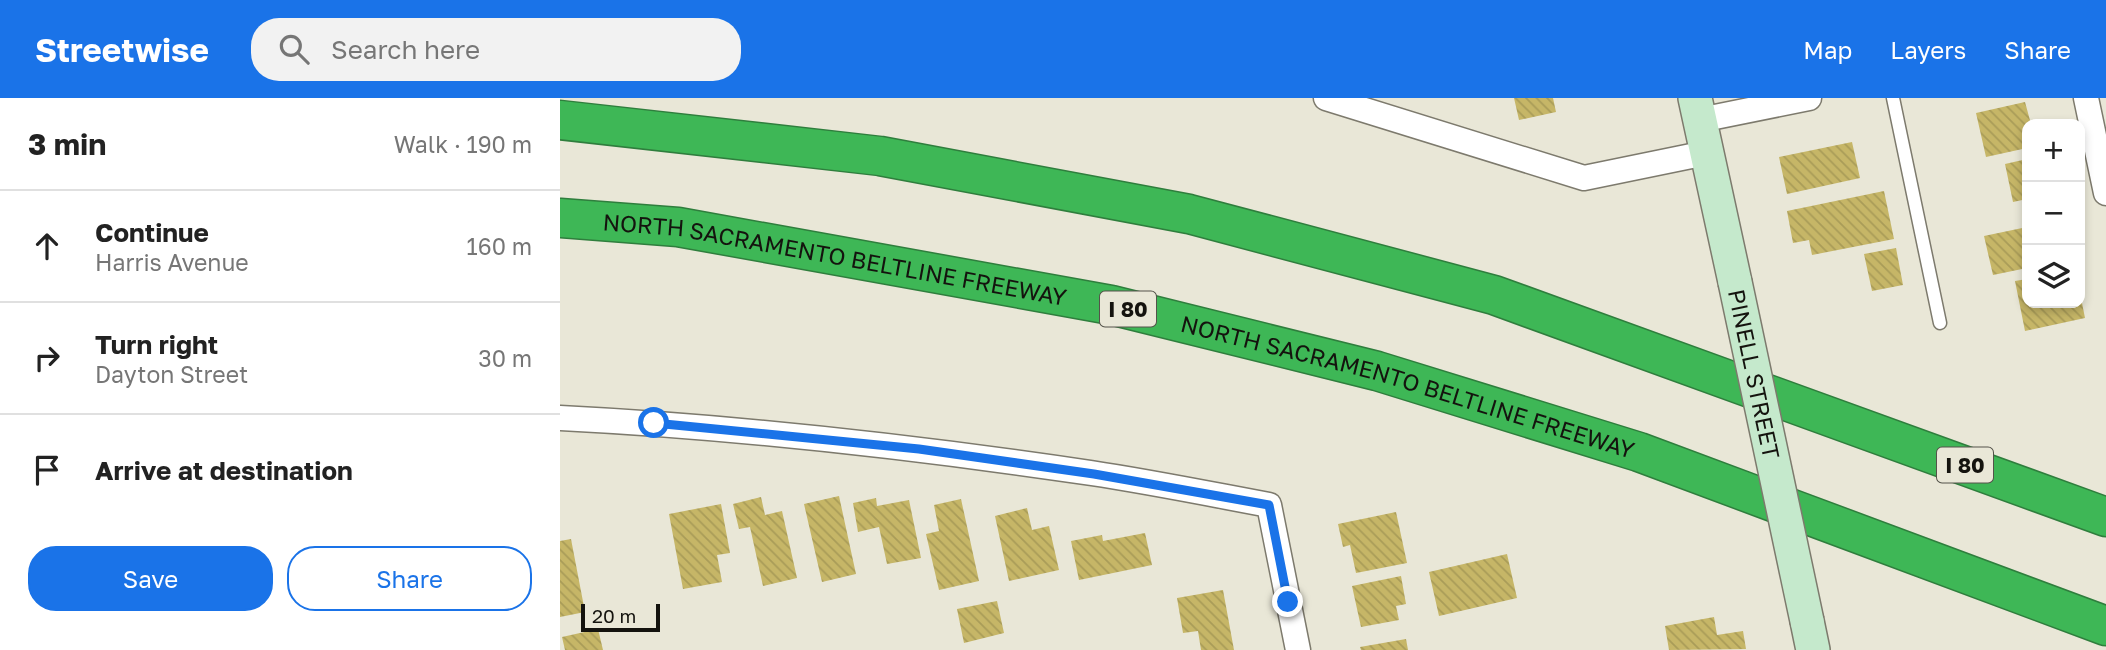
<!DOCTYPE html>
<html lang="en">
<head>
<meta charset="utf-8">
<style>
  body { margin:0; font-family:"Golos Text",sans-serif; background:#f2f2f2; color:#222 }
  .controls { position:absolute; right:21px; top:21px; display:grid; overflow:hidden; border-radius:14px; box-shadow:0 4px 10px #0003 }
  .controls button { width:63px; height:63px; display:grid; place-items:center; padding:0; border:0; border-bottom:2px solid #e0e0e0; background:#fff; color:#222; font:35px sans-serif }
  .scale { position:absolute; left:21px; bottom:18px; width:79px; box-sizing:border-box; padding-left:7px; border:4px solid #14130e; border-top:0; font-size:19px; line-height:24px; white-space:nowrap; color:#14130e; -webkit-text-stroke:5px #e9e7d7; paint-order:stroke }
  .stop { position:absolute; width:21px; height:21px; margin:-16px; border:5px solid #1a73e8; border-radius:50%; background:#fff }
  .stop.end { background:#1a73e8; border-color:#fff; box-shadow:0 2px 7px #0008 }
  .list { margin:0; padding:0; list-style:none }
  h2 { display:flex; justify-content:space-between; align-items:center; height:91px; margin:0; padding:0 28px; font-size:30px }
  h2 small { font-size:23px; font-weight:400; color:#767676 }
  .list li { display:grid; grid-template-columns:46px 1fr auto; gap:21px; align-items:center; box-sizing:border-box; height:112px; padding:0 28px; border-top:2px solid #e0e0e0 }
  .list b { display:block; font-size:26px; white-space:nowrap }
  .list p { margin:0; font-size:23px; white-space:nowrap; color:#767676 }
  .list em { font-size:23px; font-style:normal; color:#767676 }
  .actions { display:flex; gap:14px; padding:21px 28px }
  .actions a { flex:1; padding:16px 0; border:2px solid #1a73e8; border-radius:28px; text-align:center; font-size:24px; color:#1a73e8 }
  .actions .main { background:#1a73e8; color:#fff }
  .icon { flex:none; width:38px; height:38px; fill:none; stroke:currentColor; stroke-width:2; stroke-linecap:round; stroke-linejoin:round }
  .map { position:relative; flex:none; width:1546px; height:552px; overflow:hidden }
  header { display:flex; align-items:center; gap:42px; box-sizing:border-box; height:98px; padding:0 35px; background:#1a73e8; color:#fff }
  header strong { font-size:33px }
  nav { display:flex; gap:38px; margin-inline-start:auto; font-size:24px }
  .search { width:490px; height:63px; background:#f2f2f2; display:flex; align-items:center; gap:18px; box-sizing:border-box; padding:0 24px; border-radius:28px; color:#767676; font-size:26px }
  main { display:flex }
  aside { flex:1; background:#fff }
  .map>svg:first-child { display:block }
</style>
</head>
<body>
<header>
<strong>Streetwise</strong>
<div class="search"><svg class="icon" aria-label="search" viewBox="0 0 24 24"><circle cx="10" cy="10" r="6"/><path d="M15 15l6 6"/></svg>Search here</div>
<nav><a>Map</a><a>Layers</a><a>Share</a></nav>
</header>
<main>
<aside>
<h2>3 min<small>Walk · 190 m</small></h2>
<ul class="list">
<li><svg class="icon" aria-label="ahead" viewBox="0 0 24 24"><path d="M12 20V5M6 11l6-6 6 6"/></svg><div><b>Continue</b><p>Harris Avenue</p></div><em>160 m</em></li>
<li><svg class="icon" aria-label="right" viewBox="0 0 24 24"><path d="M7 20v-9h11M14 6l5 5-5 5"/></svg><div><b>Turn right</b><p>Dayton Street</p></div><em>30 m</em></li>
<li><svg class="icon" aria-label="arrive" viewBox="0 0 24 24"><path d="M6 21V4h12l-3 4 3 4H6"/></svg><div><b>Arrive at destination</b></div></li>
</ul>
<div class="actions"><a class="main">Save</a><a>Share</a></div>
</aside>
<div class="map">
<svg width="1546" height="552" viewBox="0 0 1546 552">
  <defs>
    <pattern id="building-back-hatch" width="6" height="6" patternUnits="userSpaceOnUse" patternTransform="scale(1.75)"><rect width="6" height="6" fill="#c6b667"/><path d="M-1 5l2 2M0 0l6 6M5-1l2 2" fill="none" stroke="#a99c58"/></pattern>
  </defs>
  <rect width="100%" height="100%" fill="#e9e7d7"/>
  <path fill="url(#building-back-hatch)" d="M954,0H993L996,14L959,22Z
    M1465,4L1471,26H1467V50L1426,59L1416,15Z
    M1292,44L1300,80L1227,96L1219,59Z
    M1467,61V101L1453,104L1445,66Z
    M1324,93L1334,141L1252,157L1249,142L1233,145L1227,113Z
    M1467,129V170L1433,177L1424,138Z
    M1336,150L1343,187L1312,193L1304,156Z
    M1467,181V205H1522L1525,220L1465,233L1455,183Z
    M279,398L296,476L262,484L244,406Z
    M201,399L205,417L222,413L237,480L203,488L190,429L179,431L173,406Z
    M316,400L317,408L349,402L361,460L327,466L319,429L298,434L293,405Z
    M401,401L419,483L379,492L366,436L379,433L374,407Z
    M161,406L170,455L157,457L162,484L123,491L109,416Z
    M467,410L472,432L489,428L499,472L449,483L435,418Z
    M836,414L847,465L796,475L790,447L783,449L778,426Z
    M585,435L592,467L519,482L511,443L542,437L543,443Z
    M11,441L25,514L0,519V443Z
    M947,456L957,500L879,518L869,474Z
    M841,478L846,506L836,508L839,522L801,529L792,488Z
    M663,492L674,552H641L638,533L623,535L617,500Z
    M437,503L444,535L404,545L397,511Z
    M1154,519L1157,537L1183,533L1186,551L1109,552L1105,528Z
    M38,531L43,552H5L2,539Z
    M846,541L848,552H801L800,549Z"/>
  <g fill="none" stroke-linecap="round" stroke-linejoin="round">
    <g stroke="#7d7a6d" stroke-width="15">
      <path id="lane" d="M1333,0L1380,225"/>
    </g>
    <g stroke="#7d7a6d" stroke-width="27">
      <path id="street" d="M766,0L1024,80L1146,55
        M1526,0L1546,95
        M1140,22L1249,0
        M0,320C178,329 355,349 531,375C591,384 650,396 709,407L738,552"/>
    </g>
    <g stroke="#7d7a6d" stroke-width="36">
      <path id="secondary" d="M1135,0L1175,184
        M1247,523L1253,552"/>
    </g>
    <g stroke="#2f7e3d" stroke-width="41">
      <g id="highway">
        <path d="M0,22L320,58L629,116L934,197L1546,419"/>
        <path id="s1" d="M0,120L118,129L551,207L817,273L1079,354L1546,528"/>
      </g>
    </g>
    <use href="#lane" stroke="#fff" stroke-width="12"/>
    <use href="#street" stroke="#fff" stroke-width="24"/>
    <use href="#secondary" stroke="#c5e9cc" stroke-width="33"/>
    <use href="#highway" stroke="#3eb756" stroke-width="38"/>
    <g stroke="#7d7a6d" stroke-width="36" stroke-linecap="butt">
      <g id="secondary-bridge">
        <path id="s2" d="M1175,184L1247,523"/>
      </g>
    </g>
    <use href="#secondary-bridge" stroke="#c5e9cc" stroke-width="33"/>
  </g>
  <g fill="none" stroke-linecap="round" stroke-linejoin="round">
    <path stroke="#1a73e8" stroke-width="9" d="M94,325L359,351L534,376L709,407L728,504"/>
  </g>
  <g text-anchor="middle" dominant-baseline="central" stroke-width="7" stroke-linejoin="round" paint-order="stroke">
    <g fill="#e9e7d7" stroke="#54534a" stroke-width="2">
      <rect x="540" y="193.5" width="56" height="35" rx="5"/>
      <rect x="1377" y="349.5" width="56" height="35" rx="5"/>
    </g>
    <g font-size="21" font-weight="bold" fill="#14130e">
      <text x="568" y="211">I 80</text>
      <text x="1405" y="367">I 80</text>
    </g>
    <g font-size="23" fill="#14130e" stroke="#e9e7d7">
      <text stroke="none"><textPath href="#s1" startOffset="278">NORTH SACRAMENTO BELTLINE FREEWAY</textPath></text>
      <text stroke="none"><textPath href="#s2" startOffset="94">PINELL STREET</textPath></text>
      <text stroke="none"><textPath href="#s1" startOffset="866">NORTH SACRAMENTO BELTLINE FREEWAY</textPath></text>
    </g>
  </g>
</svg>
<div class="controls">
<button>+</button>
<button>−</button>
<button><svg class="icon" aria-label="layers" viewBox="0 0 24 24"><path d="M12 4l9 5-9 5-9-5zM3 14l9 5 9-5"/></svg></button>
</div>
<div class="scale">20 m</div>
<div class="stop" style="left:94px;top:325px"></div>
<div class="stop end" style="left:728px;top:504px"></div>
</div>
</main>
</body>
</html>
